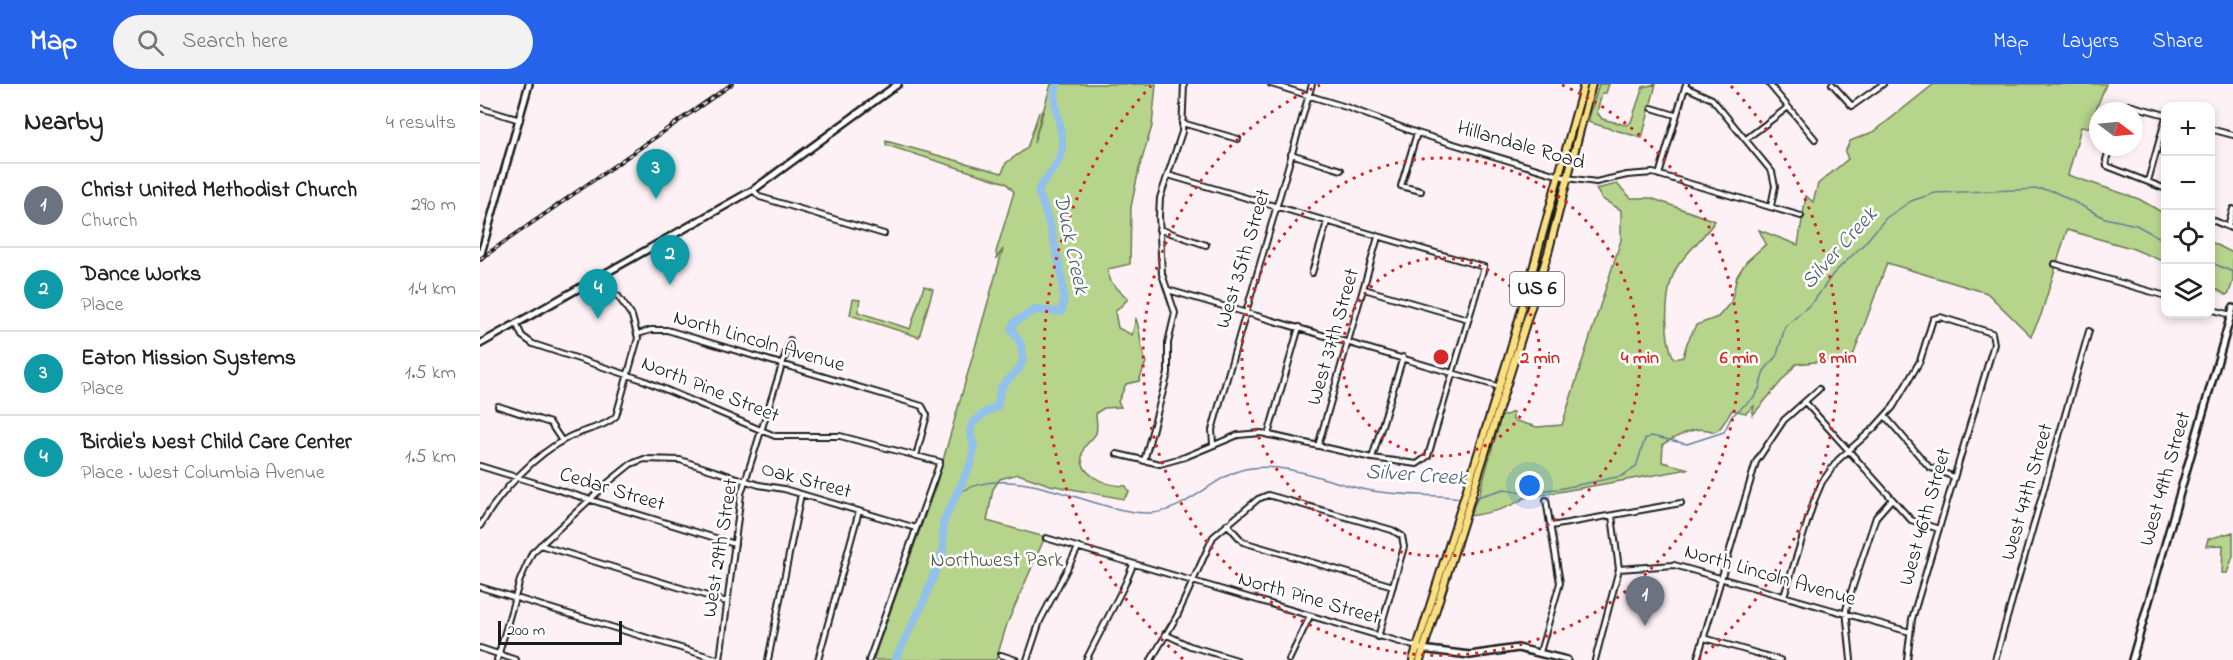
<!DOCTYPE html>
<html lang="en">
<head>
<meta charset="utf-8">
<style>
  body { margin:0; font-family:"Indie Flower",sans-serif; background:#f2f2f2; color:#222 }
  .controls { position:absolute; right:18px; top:18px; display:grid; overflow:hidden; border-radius:12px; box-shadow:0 3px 9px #0003 }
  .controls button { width:54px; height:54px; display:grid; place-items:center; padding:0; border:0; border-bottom:2px solid #e0e0e0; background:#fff; color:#222; font:30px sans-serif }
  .compass { position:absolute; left:1609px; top:18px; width:54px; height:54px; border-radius:50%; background:#fff; box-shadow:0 3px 9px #0003; rotate:106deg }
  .scale { position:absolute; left:18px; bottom:15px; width:124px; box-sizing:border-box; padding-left:6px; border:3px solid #1c1c1c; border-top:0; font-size:16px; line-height:21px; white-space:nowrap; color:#1c1c1c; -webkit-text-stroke:4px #fff; paint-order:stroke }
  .you { position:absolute; left:1050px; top:402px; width:21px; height:21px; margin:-15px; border:4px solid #fff; border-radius:50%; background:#1a73e8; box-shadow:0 0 0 9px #1a73e833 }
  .badge { display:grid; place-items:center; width:39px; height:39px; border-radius:50%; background:#2563eb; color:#fff; font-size:20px; font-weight:700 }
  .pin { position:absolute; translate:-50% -50px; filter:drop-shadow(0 2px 3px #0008) }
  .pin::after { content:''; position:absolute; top:32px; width:21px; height:18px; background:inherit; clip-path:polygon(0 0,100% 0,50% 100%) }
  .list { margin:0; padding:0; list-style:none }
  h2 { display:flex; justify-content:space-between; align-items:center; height:78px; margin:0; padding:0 24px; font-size:26px }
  h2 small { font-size:20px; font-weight:400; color:#767676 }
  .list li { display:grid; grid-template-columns:39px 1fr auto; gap:18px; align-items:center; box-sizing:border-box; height:84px; padding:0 24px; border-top:2px solid #e0e0e0 }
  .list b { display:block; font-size:22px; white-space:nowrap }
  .list p { margin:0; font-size:20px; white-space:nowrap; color:#767676 }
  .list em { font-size:20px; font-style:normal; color:#767676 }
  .icon { flex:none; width:33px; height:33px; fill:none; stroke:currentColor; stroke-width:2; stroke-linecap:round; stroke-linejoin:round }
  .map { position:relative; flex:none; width:1753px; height:576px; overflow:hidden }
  header { display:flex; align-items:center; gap:36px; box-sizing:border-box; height:84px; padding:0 30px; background:#2563eb; color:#fff }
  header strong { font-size:28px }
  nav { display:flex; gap:33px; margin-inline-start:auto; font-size:21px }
  .search { width:420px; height:54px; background:#f2f2f2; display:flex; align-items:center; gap:15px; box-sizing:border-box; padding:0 21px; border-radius:33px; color:#767676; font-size:22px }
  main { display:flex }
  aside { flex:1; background:#fff }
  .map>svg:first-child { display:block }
</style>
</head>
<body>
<header>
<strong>Map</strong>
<div class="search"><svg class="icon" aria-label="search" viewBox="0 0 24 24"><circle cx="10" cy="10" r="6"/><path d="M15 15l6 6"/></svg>Search here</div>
<nav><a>Map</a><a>Layers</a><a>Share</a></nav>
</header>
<main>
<aside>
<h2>Nearby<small>4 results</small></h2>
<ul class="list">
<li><span class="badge" style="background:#6b7280">1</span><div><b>Christ United Methodist Church</b><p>Church</p></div><em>290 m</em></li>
<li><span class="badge" style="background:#0f9aa8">2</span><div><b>Dance Works</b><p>Place</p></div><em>1.4 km</em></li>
<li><span class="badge" style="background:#0f9aa8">3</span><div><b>Eaton Mission Systems</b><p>Place</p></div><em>1.5 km</em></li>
<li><span class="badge" style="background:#0f9aa8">4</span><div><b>Birdie's Nest Child Care Center</b><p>Place · West Columbia Avenue</p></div><em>1.5 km</em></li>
</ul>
</aside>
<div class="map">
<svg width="1753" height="576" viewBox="0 0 1753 576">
  <rect width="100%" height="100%" fill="#fdf1f5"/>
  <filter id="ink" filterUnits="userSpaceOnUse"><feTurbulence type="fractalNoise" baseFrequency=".0167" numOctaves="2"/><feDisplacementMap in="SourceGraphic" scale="12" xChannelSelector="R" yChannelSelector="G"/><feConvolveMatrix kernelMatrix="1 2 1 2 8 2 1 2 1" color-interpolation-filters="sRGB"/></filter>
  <g filter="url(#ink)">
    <path fill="#b7d48c" stroke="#6a7854" stroke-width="1.5" d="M571,0H676L672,42L659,85L651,123L650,180L628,185L629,196L648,215L635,228L638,244L652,251L656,235C662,250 659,264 666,278L659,297L646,300L638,318L641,323L624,324L616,329C616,335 618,344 616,349C614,354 607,359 604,364C593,390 626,402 646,402L649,408L644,415L570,401L538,390L520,395L513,405L507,437L565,453L527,540L516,576H393L456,401L523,165L517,174L516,168L534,108L526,99L406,61V57L522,89L526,79L547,64L559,28L562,27L554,59Z
      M1119,0H1129L1126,9H1122L1117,28L1122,35L1146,41L1151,38L1163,3L1176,0L1162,54L1108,38Z
      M1454,0H1626L1609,43H1601L1588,91L1659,115L1685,130V178L1651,164L1587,146L1561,231L1551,252L1507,209L1407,179L1373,272L1365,283L1355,276L1316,280L1272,332L1274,322L1266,329L1252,326L1241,343L1235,348C1215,340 1201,351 1183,360L1182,378L1209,385L1044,414C1027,426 1008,429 989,432L999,411L1021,333L1033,328V336L1057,343L1082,341L1141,156V126L1122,115L1116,105L1137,100L1151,114H1171L1235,137C1224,153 1210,165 1199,180C1184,201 1183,253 1194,275L1203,273L1207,259L1216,241L1238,233L1251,218L1257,192L1266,178L1286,160L1279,146L1318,161L1326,112L1333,118L1338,100L1368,75L1365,68L1370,57L1395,47Z
      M1731,158L1753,169V197L1749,209L1746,211L1731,202Z
      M444,202L453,205L439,253L370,231L373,215L380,216L378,228L430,245Z
      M1753,448V472L1747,489H1742L1743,461L1726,462L1728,455Z"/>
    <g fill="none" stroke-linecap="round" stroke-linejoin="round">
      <path stroke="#627f99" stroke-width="1.5" d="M1730,178L1753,188
        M476,409C485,406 496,400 506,399C561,391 612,426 666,429C704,431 731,393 765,385C805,377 848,398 886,406C918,412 949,410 980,414
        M994,414L1024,405L1041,408L1078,405L1142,392L1156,383L1165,355L1171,352L1207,360L1244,348L1252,332L1274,313L1279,305L1284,287L1297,271L1305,243L1334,217L1353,190L1384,160L1406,134L1431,117L1455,109L1561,105L1573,107L1625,134L1656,141L1686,157"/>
      <path stroke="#91c1ec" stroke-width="8" d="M415,576L444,517L463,467V439L491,379L494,362L490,348L492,340L506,328L517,323L521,303L539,285L543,276L541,260L531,245L535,238L555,226L581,228C591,208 567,129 558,107C565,94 577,84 581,70C587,46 567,16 578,0"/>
      <g stroke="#1c1c1c" stroke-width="8">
        <path id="minor" d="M791,0L866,23L937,49L1087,94L1116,98L1147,91L1173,89L1321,132
          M1289,0L1335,55
          M1352,0L1372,22L1403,0
          M1205,3L1232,15L1292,88L1295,102L1291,122
          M0,24L40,36
          M1172,24L1195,31
          M1640,27L1643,22L1649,21L1686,31
          M702,39L758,55
          M1730,45L1753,51
          M937,49L921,102L941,107
          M1266,55L1307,24
          M1630,63L1626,76L1627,82L1686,105
          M811,70L861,86
          M1179,91L1206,0
          M1668,97L1686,33
          M273,106L280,113L404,150
          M1730,135L1753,145
          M1748,143L1753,125
          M679,145L726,161
          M1575,180L1686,212
          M832,189L847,138
          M884,205L988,235
          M688,206L1020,303
          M1730,225L1751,231
          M36,239L42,252L53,260L163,296L295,352H360L460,378L389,576
          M158,250L171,246H187L442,322L447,331L436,372
          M1325,318L1431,436L1459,445
          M18,322L70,339L82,357
          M1405,332L1449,383L1474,393
          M788,351L819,243
          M733,360L732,346L832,0
          M838,362L898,153
          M637,370L680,380L705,373L758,351L781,349L892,374L937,380L948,372L1004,183L688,91
          M892,374L923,273
          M664,377L688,289V259L695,229L682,190L679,132L680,114L702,48L704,0
          M0,382L255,460
          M747,440L763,458L913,502
          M0,442C20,408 54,371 89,353C104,346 125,343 136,332L158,254L152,232L138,212L119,201L114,195
          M1071,442L1201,419
          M566,454L937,563
          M60,461L247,518
          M1139,485L1194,481L1430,548
          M0,503L240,576
          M1304,512L1334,417L1342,398L1358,376L1394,344L1413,323L1440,277L1453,235L1460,233L1512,249L1514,260L1432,535L1427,576
          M685,550L710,562L757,576
          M1224,554L1300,576
          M0,564L36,576
          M1060,568L1080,499L1066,416
          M521,571L536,576
          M17,576L40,496L52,469L130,397L151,380L164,375L200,376L279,401L304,405L436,444
          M240,576L261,410L310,256
          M288,576L321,410
          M338,576L379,427
          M547,576L560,537L598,464
          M606,576L645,500L653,481
          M671,576L697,532L733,453L778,415L788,411L912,446L922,452L924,463L898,553
          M809,576L830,532
          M1115,576L1139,485L1132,432
          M1217,576L1276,378L1304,336L1339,305
          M1371,576L1366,526L1369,514L1396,433L1411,416
          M1515,576L1609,247"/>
      </g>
      <g stroke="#1c1c1c" stroke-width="10">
        <path id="tertiary" d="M0,173L49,0
          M941,565L990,571L1038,564L1087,576
          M1652,576L1753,224"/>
      </g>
      <g stroke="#1c1c1c" stroke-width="10">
        <path id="secondary" d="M0,260L273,106L418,0"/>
      </g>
      <g stroke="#1c1c1c" stroke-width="10">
        <path id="primary" d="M933,576L1030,268L1104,0
          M940,576L1068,169L1112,0"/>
      </g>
      <use href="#minor" stroke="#fff" stroke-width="4"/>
      <use href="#tertiary" stroke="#fff" stroke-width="5"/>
      <use href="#secondary" stroke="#fff" stroke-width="5"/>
      <use href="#primary" stroke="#fce080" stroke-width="6"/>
      <g stroke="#1c1c1c" stroke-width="4">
        <path id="rail" d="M0,175L252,0"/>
      </g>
      <use href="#rail" stroke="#fff" stroke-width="1.5" stroke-dasharray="4.5" stroke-linecap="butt"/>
    </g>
  </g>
  <g fill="none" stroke="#d62828" stroke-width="3" stroke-dasharray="3 6">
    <circle cx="961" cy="273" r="99"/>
    <circle cx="961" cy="273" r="199"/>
    <path d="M1082 1A298 298 0 1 1 840 1"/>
    <path d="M703 575A397 397 0 0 1 671 2M1251 2A397 397 0 0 1 1219 575"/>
  </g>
  <g text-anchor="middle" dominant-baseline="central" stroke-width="5" stroke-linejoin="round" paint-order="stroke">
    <rect fill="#fff" stroke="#606060" stroke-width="1.5" x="1030" y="188" width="54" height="34" rx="4.5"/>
    <g font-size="20" font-weight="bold" fill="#1c1c1c">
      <text x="1057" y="205">US 6</text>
    </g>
    <g font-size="21" fill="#1c1c1c" stroke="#fff">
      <text transform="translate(1041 62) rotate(16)">Hillandale Road</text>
      <text transform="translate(764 175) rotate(-73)">West 35th Street</text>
      <text transform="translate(854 253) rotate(-74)">West 37th Street</text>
      <text transform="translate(279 258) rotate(16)">North Lincoln Avenue</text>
      <text transform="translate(230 306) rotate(22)">North Pine Street</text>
      <text transform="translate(1686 395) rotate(-74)">West 49th Street</text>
      <text transform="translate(326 397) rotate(15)">Oak Street</text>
      <text transform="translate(132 406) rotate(17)">Cedar Street</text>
      <text transform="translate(1548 408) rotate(-74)">West 47th Street</text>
      <text transform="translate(1446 433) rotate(-74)">West 46th Street</text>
      <text transform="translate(241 464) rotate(-81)">West 29th Street</text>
      <text transform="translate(1290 492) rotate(16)">North Lincoln Avenue</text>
      <text transform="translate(829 515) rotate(16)">North Pine Street</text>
    </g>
    <g font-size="21" fill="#525c43" stroke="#fff">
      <text x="517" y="477">Northwest Park</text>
    </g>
    <g font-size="22" font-style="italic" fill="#4b5e6f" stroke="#fff">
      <text transform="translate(590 160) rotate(78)">Duck Creek</text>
      <text transform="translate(1360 165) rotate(-48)">Silver Creek</text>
      <text transform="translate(936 392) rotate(4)">Silver Creek</text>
    </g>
  </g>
  <circle cx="961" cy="273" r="9" fill="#d62828" stroke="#fff" stroke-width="3"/>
  <g font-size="18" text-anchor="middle" font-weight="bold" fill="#d62828" stroke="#fff" stroke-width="5" stroke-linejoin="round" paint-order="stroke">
    <text x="1060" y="279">2 min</text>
    <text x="1160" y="279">4 min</text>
    <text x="1259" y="279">6 min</text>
    <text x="1358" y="279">8 min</text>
  </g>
</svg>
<div class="controls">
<button>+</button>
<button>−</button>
<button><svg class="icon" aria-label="locate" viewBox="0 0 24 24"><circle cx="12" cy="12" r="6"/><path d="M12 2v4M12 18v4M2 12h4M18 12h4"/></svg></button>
<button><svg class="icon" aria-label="layers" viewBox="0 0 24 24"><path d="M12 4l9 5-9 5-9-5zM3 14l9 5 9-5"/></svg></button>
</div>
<svg class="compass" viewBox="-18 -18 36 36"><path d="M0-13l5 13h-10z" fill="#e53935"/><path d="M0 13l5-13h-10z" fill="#767676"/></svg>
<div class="scale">200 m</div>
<div class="you"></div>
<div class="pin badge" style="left:1165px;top:542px;background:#6b7280">1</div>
<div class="pin badge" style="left:190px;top:201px;background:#0f9aa8">2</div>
<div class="pin badge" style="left:176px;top:115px;background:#0f9aa8">3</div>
<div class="pin badge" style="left:118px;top:235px;background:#0f9aa8">4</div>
</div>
</main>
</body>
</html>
